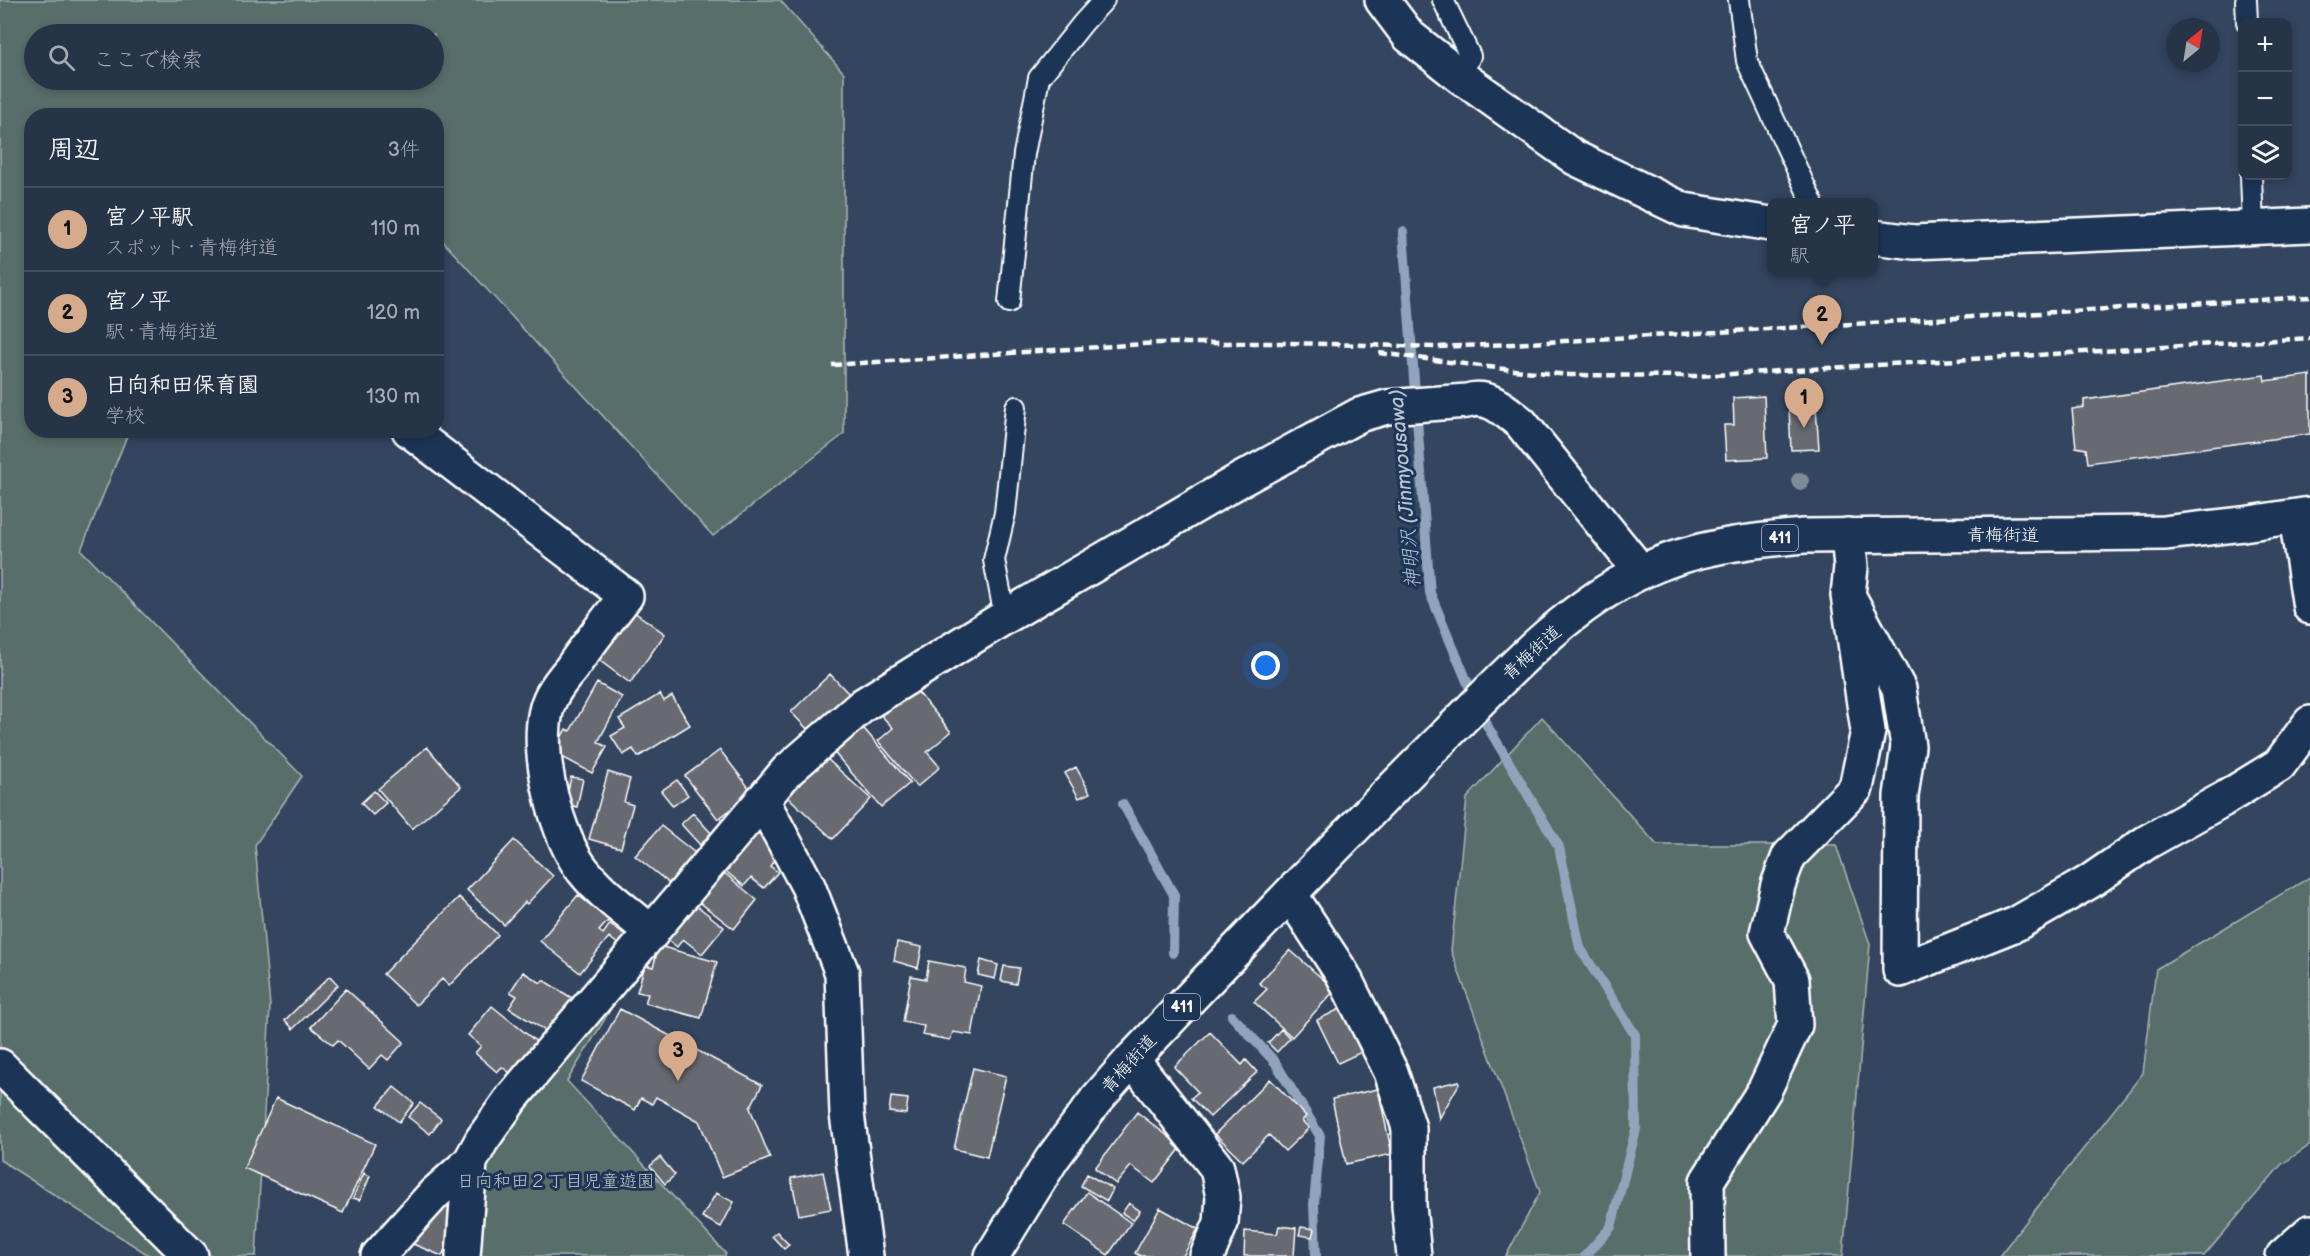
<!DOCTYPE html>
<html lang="ja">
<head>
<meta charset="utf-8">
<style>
  body { margin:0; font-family:"Balsamiq Sans","Klee One",sans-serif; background:#323f52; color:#f1f3f6 }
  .controls { position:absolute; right:18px; top:18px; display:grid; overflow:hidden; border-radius:12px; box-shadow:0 3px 9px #0003 }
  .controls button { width:54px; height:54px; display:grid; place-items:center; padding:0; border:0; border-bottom:2px solid #424f60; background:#263447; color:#f1f3f6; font:30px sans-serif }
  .compass { position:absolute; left:2166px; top:18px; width:54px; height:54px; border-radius:50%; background:#263447; box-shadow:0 3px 9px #0003; rotate:30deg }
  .you { position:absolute; left:1266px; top:666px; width:21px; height:21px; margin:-15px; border:4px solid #fff; border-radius:50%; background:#1a73e8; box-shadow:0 0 0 9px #1a73e833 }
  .badge { display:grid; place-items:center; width:39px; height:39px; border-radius:50%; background:#d6ab8b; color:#111; font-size:20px; font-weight:700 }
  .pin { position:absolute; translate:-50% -50px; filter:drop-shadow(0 2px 3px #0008) }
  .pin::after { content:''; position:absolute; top:32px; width:21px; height:18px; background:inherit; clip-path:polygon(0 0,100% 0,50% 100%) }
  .popup { position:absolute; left:1767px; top:198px; width:111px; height:78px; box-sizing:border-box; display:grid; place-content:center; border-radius:12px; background:#263447; filter:drop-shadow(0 2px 4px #0005); font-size:20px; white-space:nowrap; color:#a4aab4 }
  .popup b { font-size:22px; color:#f1f3f6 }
  .popup::after { content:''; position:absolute; left:50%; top:100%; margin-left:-12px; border:12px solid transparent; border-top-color:#263447 }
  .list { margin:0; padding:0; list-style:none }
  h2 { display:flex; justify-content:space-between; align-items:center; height:78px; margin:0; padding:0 24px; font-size:26px }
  h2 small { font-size:20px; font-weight:400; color:#a4aab4 }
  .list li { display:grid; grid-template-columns:39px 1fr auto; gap:18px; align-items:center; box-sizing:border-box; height:84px; padding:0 24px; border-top:2px solid #424f60 }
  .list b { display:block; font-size:22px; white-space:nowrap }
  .list p { margin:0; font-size:20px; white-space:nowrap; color:#a4aab4 }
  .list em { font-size:20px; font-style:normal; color:#a4aab4 }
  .icon { flex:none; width:33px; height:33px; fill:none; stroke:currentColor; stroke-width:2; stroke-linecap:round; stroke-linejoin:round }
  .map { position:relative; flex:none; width:2310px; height:1256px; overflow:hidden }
  .search { position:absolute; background:#263447; box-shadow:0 3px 9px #0003; left:24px; top:24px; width:420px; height:66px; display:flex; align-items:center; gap:15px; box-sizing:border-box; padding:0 21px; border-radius:33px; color:#a4aab4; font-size:22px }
  .panel { position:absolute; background:#263447; box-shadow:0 3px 9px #0003; left:24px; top:108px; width:420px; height:330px; border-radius:24px }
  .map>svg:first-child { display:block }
</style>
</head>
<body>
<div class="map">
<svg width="2310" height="1256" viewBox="0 0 2310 1256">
  <rect width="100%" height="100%" fill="#33455f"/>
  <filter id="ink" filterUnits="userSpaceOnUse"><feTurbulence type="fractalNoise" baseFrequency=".0167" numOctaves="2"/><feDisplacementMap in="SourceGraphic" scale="12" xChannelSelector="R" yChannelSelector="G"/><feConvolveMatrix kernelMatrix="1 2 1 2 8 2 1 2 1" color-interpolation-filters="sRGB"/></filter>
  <g filter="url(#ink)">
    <path fill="#596e6a" stroke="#acb6b4" stroke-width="1.5" fill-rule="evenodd" d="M0,0H780L844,73V434L713,536L437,235L436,116H32V430L129,431L81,550L302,776L255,845L270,1006L256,1256H150L0,1160ZM34,34H434V80H34Z
      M1542,717L1657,845H1836L1870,944L1843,1256H1506L1540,1192L1451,951L1467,798Z
      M2310,877V1145L2281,1165L2204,1256H1999L2143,1073L2156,969Z
      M605,1004L611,1009L567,1081L726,1254L725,1256H472L483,1157Z"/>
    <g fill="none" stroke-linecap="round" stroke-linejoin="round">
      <path stroke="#91a4bb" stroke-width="10" d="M1403,232L1430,593L1482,717L1559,847L1580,948L1635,1035L1636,1129L1611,1227L1585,1256
        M1123,804L1174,895L1173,953
        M1232,1016L1275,1062L1320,1136L1314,1204L1316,1256"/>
    </g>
    <path fill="#676b71" stroke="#fff" stroke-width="1.5" d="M2264,375L2265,381L2310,375V434L2088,463L2086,449L2076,447L2072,409L2084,407V400Z
      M1764,396L1767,458L1726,460L1724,425H1734L1733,398Z
      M1816,407L1819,449L1791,450L1789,408Z
      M630,609L665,634L630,683L596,658Z
      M830,674L849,694L810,732L791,712Z
      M597,683L622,697L598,742L607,747L592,773L553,752L566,729L570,731Z
      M912,685L951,732L927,752L940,767L917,787L878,741L893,728L879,713Z
      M660,694L664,701L672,696L690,725L638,757L633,749L623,755L611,736L625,728L619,719Z
      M860,724L910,783L881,807L831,749Z
      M427,747L461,787L412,829L378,789Z
      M720,750L753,793L718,819L685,776Z
      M825,757L871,799L833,839L788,797Z
      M1076,767L1090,793L1079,798L1065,773Z
      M608,772L630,779L624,802L633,805L621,848L589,839Z
      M571,777L583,779L577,807L565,804Z
      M677,780L688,795L673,806L661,791Z
      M374,791L386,803L373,815L361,803Z
      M693,813L711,833L700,845L681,824Z
      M661,826L699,856L674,887L635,856Z
      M756,830L772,842L768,846L778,855L770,866L778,872L764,888L751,878L744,886L723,869Z
      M514,840L553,876L527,904L525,902L504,925L467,890Z
      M722,871L757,900L734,929L698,901Z
      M578,895L609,920L599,931L603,934L610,924L626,937L620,946L609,937L580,973L540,941Z
      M459,897L498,935L449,986L442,979L416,1005L383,974Z
      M696,905L724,927L702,954L683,939L677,947L666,938Z
      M897,942L922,947L918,968L894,961Z
      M659,946L717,962L701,1018L645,1003L648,994L637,992L645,965L653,967Z
      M1290,950L1335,990L1292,1037L1254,1002L1267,989L1259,983Z
      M981,960L998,965L995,979L978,975Z
      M929,961L966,968L964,982L981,986L972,1035L953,1032L950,1040L922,1035L924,1026L903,1022L911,976L926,979Z
      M1004,966L1019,968L1016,984L1001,981Z
      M523,972L541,983L543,980L572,998L549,1033L509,1008L517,996L510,992Z
      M330,976L338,985L293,1029L285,1020Z
      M346,989L404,1042L388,1060L382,1055L369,1069L338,1040L333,1045L311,1027Z
      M492,1006L538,1043L513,1075L502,1067L497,1072L475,1053L481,1046L468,1035Z
      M1344,1007L1366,1050L1338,1063L1317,1020Z
      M620,1009L762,1085L750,1108L770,1158L722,1177L699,1121L656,1097L652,1104L641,1098L635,1110L581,1081Z
      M1281,1029L1290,1038L1277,1052L1268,1043Z
      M1210,1032L1242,1065L1246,1060L1257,1072L1210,1117L1191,1098L1198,1092L1174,1067Z
      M973,1068L1006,1076L987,1157L954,1149Z
      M1270,1079L1306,1116L1302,1121L1309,1128L1285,1151L1269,1135L1243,1161L1215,1134Z
      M1459,1081V1084L1439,1119L1433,1087Z
      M394,1087L414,1103L399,1122L378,1106Z
      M1378,1089L1392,1154L1346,1164L1332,1099Z
      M891,1097L908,1099L906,1114L889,1112Z
      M276,1098L375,1144L343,1213L244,1168Z
      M420,1103L441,1119L430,1134L408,1117Z
      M1137,1112L1174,1141V1144L1180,1149L1154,1183L1131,1166L1116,1184L1095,1168Z
      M660,1157L675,1175L665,1184L650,1166Z
      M823,1172L831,1209L799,1215L791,1178Z
      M364,1173L370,1176L360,1200L353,1198Z
      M1087,1174L1113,1189L1107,1201L1081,1186Z
      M1087,1192L1131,1223L1108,1255L1064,1225Z
      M716,1193L734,1202L721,1227L702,1217Z
      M445,1201L453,1206L452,1233L442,1256L413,1244L420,1229Z
      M1129,1203L1140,1211L1133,1220L1122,1213Z
      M1160,1208L1198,1229L1183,1256H1140L1135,1253Z
      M1279,1226L1296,1228L1294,1256H1244L1245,1231L1277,1234Z
      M1301,1227L1314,1229L1312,1237L1299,1235Z
      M777,1232L789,1245L784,1249L772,1236Z"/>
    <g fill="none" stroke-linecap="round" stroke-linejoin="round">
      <g stroke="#fff" stroke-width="24">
        <path id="lane" d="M1443,0L1470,56L1461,77
          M1739,0L1747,61L1812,202
          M2246,0L2247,22
          M2251,176L2253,227
          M1009,302L1024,154L1039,78L1083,23L1104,0
          M1005,617L994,560L1005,513L1016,407"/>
      </g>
      <g stroke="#fff" stroke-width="38">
        <path id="street" d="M1382,0L1409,36L1461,77L1575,158L1684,210L1771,224
          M1873,237L1914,242L2310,225
          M409,430L626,596C607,620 588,644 571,669C564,677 557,686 552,695C530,735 554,828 579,865C597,891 628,912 652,933
          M2296,517L2310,607
          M1848,595L1899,689L1908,746L1901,796L1900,970L2016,924L2089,882L2147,842L2222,800L2279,765L2310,723
          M762,800L808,886L842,973L847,1114L866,1256
          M1290,894L1343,975L1391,1072L1409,1128V1206L1414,1256
          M1132,1059L1217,1168L1223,1197L1221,1223L1207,1256
          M0,1066L191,1256
          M378,1256L434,1194L470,1162
          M463,1256L470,1162L482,1140L511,1099L787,771L863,705L1005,617L1238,481L1359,415L1387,407L1467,401C1489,394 1504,410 1521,423L1641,572
          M1708,1256L1707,1181L1765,1089L1795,1025L1792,980L1767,933L1778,885L1789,856L1856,788L1868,731L1848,595L1851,567L1848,535
          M2283,1256L2310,1232"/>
      </g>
      <g stroke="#fff" stroke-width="38">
        <path id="highway" d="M992,1256L1052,1159L1096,1100L1132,1059C1234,952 1336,844 1441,740C1502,679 1562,610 1641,572C1692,547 1748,541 1804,536L2164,533L2243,524L2310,514"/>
      </g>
      <use href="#lane" stroke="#1d3557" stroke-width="20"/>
      <use href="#street" stroke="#1d3557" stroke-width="33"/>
      <use href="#highway" stroke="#1d3557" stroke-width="33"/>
      <path stroke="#fff" stroke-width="4.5" stroke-dasharray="9 4.5" stroke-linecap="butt" d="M1379,353L1512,370L1570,375L1699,376L2310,338
        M832,365L1158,343H1290L1436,347L1513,344L2310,297"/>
    </g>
    <circle fill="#7f8b96" cx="1800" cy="481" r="9"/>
  </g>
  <g text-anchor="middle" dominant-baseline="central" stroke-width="6" stroke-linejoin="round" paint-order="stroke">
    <g fill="#1d3557" stroke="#bbc2cd" stroke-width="1.5">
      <rect x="1762" y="525" width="36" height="26" rx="4.5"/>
      <rect x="1164" y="994" width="36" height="26" rx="4.5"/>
    </g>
    <g font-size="16" font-weight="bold" fill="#fff">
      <text x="1780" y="538">411</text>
      <text x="1182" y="1007">411</text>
    </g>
    <g font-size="18" fill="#fff" stroke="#1d3557">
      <text x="2003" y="535">青梅街道</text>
      <text transform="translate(1532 653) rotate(-42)">青梅街道</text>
      <text transform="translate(1129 1064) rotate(-48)">青梅街道</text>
    </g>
    <g font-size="18" fill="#bdc5c3" stroke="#1d3557">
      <text x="556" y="1181">日向和田２丁目児童遊園</text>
    </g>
    <g font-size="20" font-style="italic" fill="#b6c3d1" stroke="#1d3557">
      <text transform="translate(1405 489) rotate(-95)">神明沢 (Jinmyousawa)</text>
    </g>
  </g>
</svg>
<div class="controls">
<button>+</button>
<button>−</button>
<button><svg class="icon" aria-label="layers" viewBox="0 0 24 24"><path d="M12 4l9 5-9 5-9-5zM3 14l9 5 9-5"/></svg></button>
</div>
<svg class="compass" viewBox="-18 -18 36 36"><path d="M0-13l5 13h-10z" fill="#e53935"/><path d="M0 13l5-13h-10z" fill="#a4aab4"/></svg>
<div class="you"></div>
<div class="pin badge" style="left:1804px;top:428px">1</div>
<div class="pin badge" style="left:1822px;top:345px">2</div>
<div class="popup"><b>宮ノ平</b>駅</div>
<div class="pin badge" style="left:678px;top:1081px">3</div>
<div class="search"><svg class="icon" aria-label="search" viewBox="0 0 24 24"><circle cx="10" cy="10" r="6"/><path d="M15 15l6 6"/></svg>ここで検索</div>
<section class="panel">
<h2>周辺<small>3件</small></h2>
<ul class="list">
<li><span class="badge">1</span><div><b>宮ノ平駅</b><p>スポット · 青梅街道</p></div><em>110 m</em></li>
<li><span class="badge">2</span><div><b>宮ノ平</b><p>駅 · 青梅街道</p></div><em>120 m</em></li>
<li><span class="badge">3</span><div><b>日向和田保育園</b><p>学校</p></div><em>130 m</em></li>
</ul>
</section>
</div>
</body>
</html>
